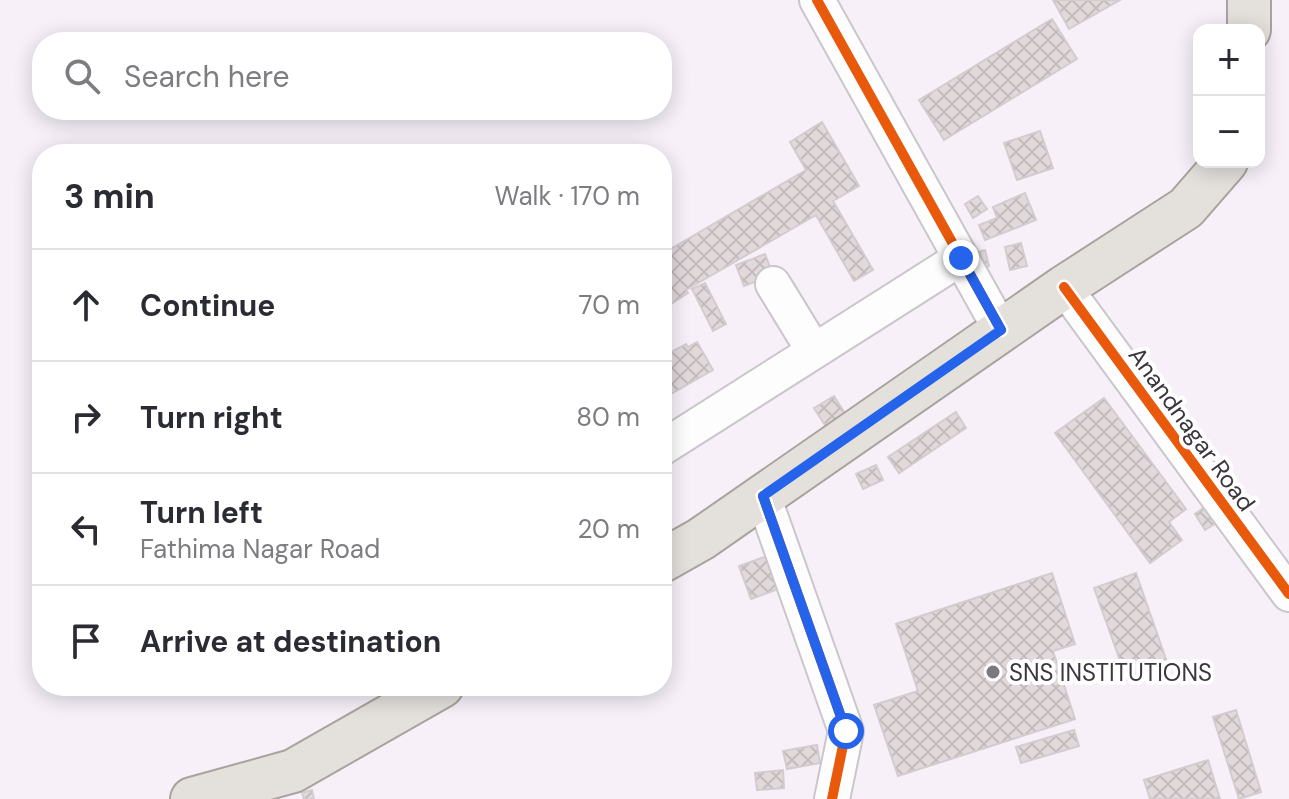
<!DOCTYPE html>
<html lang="en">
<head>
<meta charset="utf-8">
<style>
  body { margin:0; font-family:"DM Sans",sans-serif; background:#f2f2f3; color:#2b2b33 }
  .controls { position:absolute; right:24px; top:24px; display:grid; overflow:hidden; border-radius:16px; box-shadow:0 4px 20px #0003 }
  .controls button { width:72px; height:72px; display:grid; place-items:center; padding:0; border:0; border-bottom:2px solid #e1e1e2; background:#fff; color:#2b2b33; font:40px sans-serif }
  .stop { position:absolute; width:24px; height:24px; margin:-18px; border:6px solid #2563eb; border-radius:50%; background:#fff }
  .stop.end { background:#2563eb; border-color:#fff; box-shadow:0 2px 8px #0008 }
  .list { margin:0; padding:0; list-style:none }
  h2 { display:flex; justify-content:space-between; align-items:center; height:104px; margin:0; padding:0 32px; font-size:34px }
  h2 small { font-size:26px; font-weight:400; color:#7c7c81 }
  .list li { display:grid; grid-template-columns:52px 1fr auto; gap:24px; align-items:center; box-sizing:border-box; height:112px; padding:0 32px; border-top:2px solid #e1e1e2 }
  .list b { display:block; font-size:30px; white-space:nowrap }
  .list p { margin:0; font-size:26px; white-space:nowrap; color:#7c7c81 }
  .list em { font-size:26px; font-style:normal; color:#7c7c81 }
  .icon { flex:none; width:44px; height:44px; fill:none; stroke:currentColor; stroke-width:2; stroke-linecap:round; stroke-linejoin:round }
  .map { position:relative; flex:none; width:1289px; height:799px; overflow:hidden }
  .search { position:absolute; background:#fff; box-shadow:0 4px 20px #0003; left:32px; top:32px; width:640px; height:88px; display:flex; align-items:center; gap:20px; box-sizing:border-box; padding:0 28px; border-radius:32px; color:#7c7c81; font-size:30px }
  .panel { position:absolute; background:#fff; box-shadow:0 4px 20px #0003; left:32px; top:144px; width:640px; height:552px; border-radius:32px }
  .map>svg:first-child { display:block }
</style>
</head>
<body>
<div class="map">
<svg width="1289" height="799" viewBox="0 0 1289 799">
  <defs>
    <pattern id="building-cross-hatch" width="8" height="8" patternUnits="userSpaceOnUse" patternTransform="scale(2)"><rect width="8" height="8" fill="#e2d9db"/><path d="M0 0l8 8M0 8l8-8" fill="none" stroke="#c3bbbd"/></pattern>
  </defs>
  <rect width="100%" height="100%" fill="#f7f0f9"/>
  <path fill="url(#building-cross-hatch)" stroke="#d3cccf" stroke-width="2" d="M1053,0H1120L1069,29Z
    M1052,19L1077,59L944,140L919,100Z
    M822,122L859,186L833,201L873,270L854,281L816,215L686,290L688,293L671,304L662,288V254L806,170L790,142Z
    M1040,131L1053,168L1017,180L1004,143Z
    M1025,193L1036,220L985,240L979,225L997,218L993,207Z
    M978,196L987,209L973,218L965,204Z
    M662,205L670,219L662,224Z
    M1021,243L1027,266L1010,270L1005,247Z
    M985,250L989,266L973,271L968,255Z
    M765,254L773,275L744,286L736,265Z
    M705,283L726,324L713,331L692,289Z
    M697,342L713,370L662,399V348L666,355L686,344L688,347Z
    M834,396L848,418L828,430L814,408Z
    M1104,398L1186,509L1169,522L1182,540L1150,563L1055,433Z
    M956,412L966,428L899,473L888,457Z
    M876,465L883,480L863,489L856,474Z
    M1209,504L1220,521L1205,530L1195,514Z
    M773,554L784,587L751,599L739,566Z
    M1052,573L1075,644L1053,651L1075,719L898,776L874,705L918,691L896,624Z
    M1136,573L1168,665L1127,680L1094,588Z
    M1236,710L1261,792L1239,799L1213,717Z
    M1074,730L1079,746L1021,763L1016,747Z
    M817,745L820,763L787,769L783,751Z
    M1208,760L1220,799H1150L1144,780Z
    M783,770L784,788L757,790L755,773Z
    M312,790L314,799H304L302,793Z"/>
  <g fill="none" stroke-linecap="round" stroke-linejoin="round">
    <g stroke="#cbc5cc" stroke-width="38">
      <path id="minor" d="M817,0L1001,330
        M773,284L814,351
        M1064,287L1289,594
        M662,448L961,258
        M763,496L846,731L832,799"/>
    </g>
    <g stroke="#a9a29d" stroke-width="46">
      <path id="major" d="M1249,30V0
        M662,561L701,539L1064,287L1186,208L1226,162
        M192,799L293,771L442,686"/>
    </g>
    <use href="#minor" stroke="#fefdfe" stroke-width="34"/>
    <use href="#major" stroke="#e4e1dd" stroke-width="42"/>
    <g stroke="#fff" stroke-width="15">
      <path id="cycleway" d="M817,0L1001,330
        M1064,287L1289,594
        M763,496L846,731L832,799"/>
    </g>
    <use href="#cycleway" stroke="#e8590c" stroke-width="10"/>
  </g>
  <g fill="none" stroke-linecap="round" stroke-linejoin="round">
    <path stroke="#2563eb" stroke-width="10" d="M846,731L763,496L1001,330L961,258"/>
  </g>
  <circle fill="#7d777f" stroke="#fff" stroke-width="3" cx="993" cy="672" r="8"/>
  <g text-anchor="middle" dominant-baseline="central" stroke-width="8" stroke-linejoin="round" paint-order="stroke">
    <g font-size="24" fill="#3c363d" stroke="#fff">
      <text transform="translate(1192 429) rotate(54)">Anandnagar Road</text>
    </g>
    <g font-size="24" fill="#3c363d" stroke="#fff" text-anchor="start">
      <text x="1009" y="672">SNS INSTITUTIONS</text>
    </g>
  </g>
</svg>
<div class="controls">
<button>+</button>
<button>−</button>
</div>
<div class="stop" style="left:846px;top:731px"></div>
<div class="stop end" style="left:961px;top:258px"></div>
<div class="search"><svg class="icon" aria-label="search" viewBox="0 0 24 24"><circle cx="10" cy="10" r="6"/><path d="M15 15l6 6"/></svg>Search here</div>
<section class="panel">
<h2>3 min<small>Walk · 170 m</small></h2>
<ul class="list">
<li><svg class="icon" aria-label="ahead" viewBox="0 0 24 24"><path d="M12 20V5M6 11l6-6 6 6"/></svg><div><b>Continue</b></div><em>70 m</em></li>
<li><svg class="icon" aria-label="right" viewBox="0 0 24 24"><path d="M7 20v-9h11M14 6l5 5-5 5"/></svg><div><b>Turn right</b></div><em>80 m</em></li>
<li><svg class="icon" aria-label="left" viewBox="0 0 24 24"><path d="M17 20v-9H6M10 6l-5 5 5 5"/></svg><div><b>Turn left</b><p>Fathima Nagar Road</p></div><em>20 m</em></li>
<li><svg class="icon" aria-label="arrive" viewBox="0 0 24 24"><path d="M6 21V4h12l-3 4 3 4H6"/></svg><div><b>Arrive at destination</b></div></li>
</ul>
</section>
</div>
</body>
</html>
